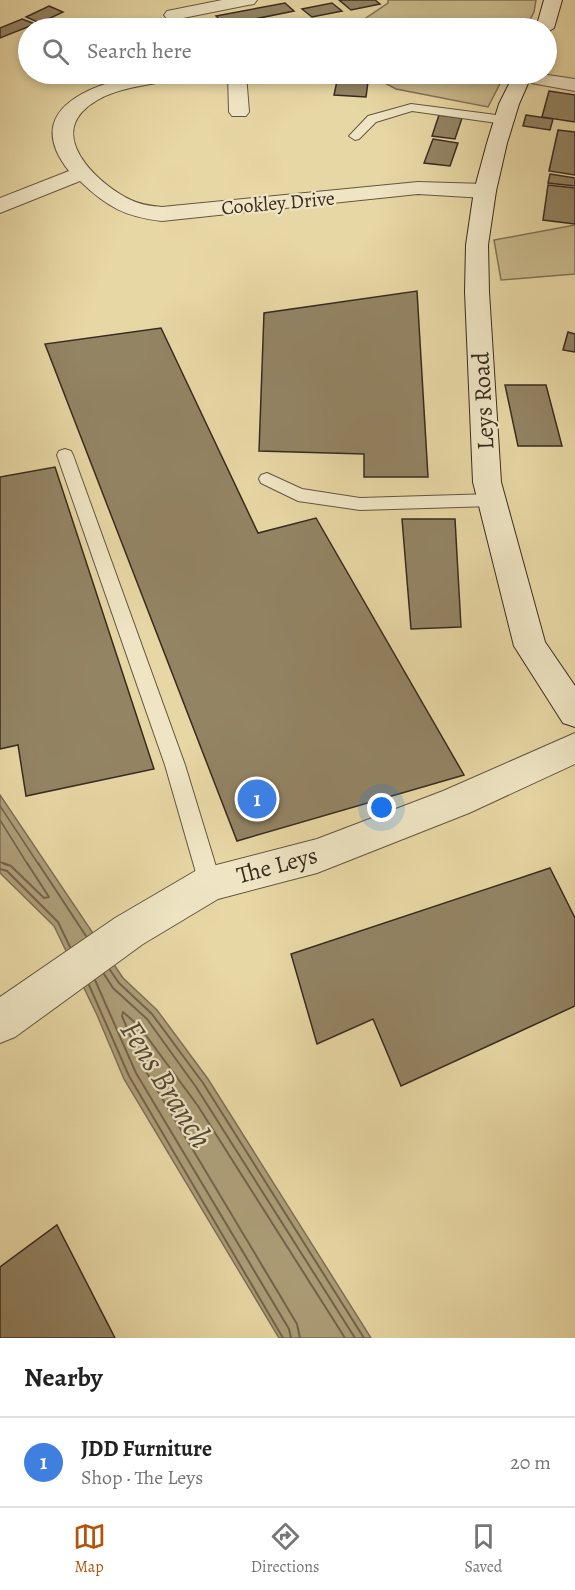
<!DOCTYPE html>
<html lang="en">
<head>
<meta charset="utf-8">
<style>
  body { margin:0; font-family:Alegreya,serif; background:#f6f6f6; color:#222 }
  .you { position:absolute; left:382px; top:808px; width:21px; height:21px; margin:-15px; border:4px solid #fff; border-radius:50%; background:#1a73e8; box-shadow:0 0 0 9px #1a73e833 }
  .badge { display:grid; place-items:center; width:39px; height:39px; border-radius:50%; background:#b45309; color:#fff; font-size:20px; font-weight:700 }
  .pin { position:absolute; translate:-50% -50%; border:3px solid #fff; box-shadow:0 2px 6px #0006 }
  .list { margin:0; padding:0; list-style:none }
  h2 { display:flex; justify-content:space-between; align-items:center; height:78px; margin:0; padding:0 24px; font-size:26px }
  h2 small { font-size:20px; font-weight:400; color:#767676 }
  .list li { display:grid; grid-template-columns:39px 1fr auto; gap:18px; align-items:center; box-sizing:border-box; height:90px; padding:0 24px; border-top:2px solid #e0e0e0 }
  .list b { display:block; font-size:22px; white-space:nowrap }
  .list p { margin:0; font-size:20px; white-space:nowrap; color:#767676 }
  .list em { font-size:20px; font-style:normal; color:#767676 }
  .icon { flex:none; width:33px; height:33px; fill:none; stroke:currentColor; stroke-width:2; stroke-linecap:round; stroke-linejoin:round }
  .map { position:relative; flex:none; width:575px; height:1338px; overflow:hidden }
  .search { position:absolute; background:#fff; box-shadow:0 3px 9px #0003; left:18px; right:18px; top:18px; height:66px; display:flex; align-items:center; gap:15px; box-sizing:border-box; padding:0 21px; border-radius:33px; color:#767676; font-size:22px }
  .sheet { height:168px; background:#fff }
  nav { display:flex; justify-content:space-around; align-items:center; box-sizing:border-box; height:84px; border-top:2px solid #e0e0e0; background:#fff; font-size:16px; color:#767676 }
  nav a { display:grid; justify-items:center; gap:3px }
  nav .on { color:#b45309 }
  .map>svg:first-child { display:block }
</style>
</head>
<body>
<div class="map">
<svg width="575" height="1338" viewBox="0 0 575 1338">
  <rect width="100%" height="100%" fill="#e7d7a4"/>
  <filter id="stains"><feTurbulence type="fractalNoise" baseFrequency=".00333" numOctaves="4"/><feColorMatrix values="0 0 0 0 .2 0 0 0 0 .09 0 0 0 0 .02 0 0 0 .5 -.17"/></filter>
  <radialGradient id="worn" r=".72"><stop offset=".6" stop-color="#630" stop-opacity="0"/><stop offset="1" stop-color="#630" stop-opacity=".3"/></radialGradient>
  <path fill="#c9ba8d" stroke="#807256" stroke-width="1.5" d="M388,0H536L534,12L526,28H351L388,3Z
    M368,74H505L488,107L396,89Z
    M575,225V274L501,280L494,240Z"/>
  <path fill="#ac9d77" stroke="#7e6f54" stroke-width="1.5" d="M0,795L123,978L157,1010L208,1079L371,1338H279L124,1079L97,1015L54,926L0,873Z"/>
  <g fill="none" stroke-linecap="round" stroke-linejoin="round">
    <path stroke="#72644b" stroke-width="1.5" d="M0,806L39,865
      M0,820L28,865
      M0,862L7,865"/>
    <path stroke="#72644b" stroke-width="2" d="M3,863L11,866L44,898L49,897L27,863
      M38,863L86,936
      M0,869L7,871L58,922L70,947
      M110,970L119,983L152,1014L203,1083L364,1338
      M104,974L113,988L147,1019L196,1087L355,1338
      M95,980L136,1073L289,1329L291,1338
      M89,985L129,1076L283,1338
      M300,1338L297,1324L144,1068L122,1016L123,1012L139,1026L198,1106L345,1338"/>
  </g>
  <path fill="#938464" stroke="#382b1f" stroke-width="1.5" d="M339,0H375L380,4L351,10Z
    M285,3L294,11L225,25L216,16Z
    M332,3L342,11L312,17L302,9Z
    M49,6L63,12L40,23L26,17Z
    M22,19L35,24L0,38V28Z
    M337,81L368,82L366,97L334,95Z
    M549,91L575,95V122L542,117Z
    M439,115L462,118L455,139L432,136Z
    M526,115L553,119L550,130L523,126Z
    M558,130L575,132V175L549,171Z
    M433,139L458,143L450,166L424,163Z
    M550,174L575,178V186L548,183Z
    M548,185L575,188V224L543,220Z
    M417,291L428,477H364V454L259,451L264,313Z
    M161,328L258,533L316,518L464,775L237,841L45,344Z
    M568,332L575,334V352L563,350Z
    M505,385H546L562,446H518Z
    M55,467L154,769L26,796L18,745L0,749V477Z
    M402,519H455L461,627L411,629Z
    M550,868L575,918V1006L401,1086L373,1019L317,1044L291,954Z
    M57,1225L115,1338H0V1267Z"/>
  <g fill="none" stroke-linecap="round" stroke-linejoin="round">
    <g stroke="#645640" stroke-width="2">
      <path id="lane" d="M411,104L504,116L510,120L504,124L412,111L376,122L359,139L355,140L349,136L368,116Z
        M65,449L71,451L73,455L185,765L221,883L218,890L210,893L202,890L199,883L165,765L57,455L59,451Z
        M267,473L302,489L360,498L492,494L498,496L501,500L498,504L492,506L360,510L298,501L261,483L259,479L261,475Z"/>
    </g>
    <g stroke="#645640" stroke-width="2">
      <path id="street" d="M222,0H257L254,4L248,5L173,20L167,19L164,15L167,11Z
        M145,74H184L182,78C149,86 107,86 82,112C53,144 103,187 131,200C141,205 151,206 162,207L418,182L485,184L493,186L496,191L493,196L485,198L418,194L162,221C125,217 106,206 80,181L0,213V198L69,171C19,108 95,83 145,74Z
        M228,74H246L249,112L246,116H232L229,112Z
        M514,74H541L575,79V91L515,80L512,76Z
        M575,733V764L469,813L317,873L218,899L143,944L15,1037L0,1043V997L115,918L197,870L317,839L443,791Z"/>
    </g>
    <g stroke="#382b1f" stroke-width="2">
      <path id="secondary" d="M544,0H562L554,28L546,33V28H536Z
        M514,74H532L519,104L507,143L496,191L488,245L489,292L501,482L545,642L575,686V727L563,723L514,646L473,482L465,292L466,245L474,191L487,143L499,104Z"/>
    </g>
    <use href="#lane" fill="#efe5c4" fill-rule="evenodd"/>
    <use href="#street" fill="#efe5c4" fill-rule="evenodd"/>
    <use href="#secondary" fill="#efe5c4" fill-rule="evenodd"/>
  </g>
  <g text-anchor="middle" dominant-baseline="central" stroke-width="4.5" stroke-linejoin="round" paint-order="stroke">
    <g font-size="20" fill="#382b1f" stroke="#efe5c4">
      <text transform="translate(278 203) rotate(-5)">Cookley Drive</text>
    </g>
    <g font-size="24" fill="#382b1f" stroke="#efe5c4">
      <text transform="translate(483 401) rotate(-93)">Leys Road</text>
      <text transform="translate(277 865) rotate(-15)">The Leys</text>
    </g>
    <g font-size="32" font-style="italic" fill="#554835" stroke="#efe5c4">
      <text transform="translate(167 1084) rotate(58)">Fens Branch</text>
    </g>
  </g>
  <rect width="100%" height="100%" filter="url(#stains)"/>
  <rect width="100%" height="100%" fill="url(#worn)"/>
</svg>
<div class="you"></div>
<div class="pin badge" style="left:257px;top:799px;background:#3f7fe0">1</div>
<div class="search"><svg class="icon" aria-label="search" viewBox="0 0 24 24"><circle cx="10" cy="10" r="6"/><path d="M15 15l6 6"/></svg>Search here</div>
</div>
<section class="sheet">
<h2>Nearby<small></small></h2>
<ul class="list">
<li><span class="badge" style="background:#3f7fe0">1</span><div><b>JDD Furniture</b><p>Shop · The Leys</p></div><em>20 m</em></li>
</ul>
</section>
<nav>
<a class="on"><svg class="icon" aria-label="map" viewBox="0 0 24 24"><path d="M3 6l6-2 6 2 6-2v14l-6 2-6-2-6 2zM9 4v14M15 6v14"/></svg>Map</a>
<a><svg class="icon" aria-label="directions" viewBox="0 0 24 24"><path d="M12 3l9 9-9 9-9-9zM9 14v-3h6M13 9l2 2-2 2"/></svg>Directions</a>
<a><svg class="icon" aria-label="saved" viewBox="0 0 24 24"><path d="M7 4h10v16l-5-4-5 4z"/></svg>Saved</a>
</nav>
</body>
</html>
